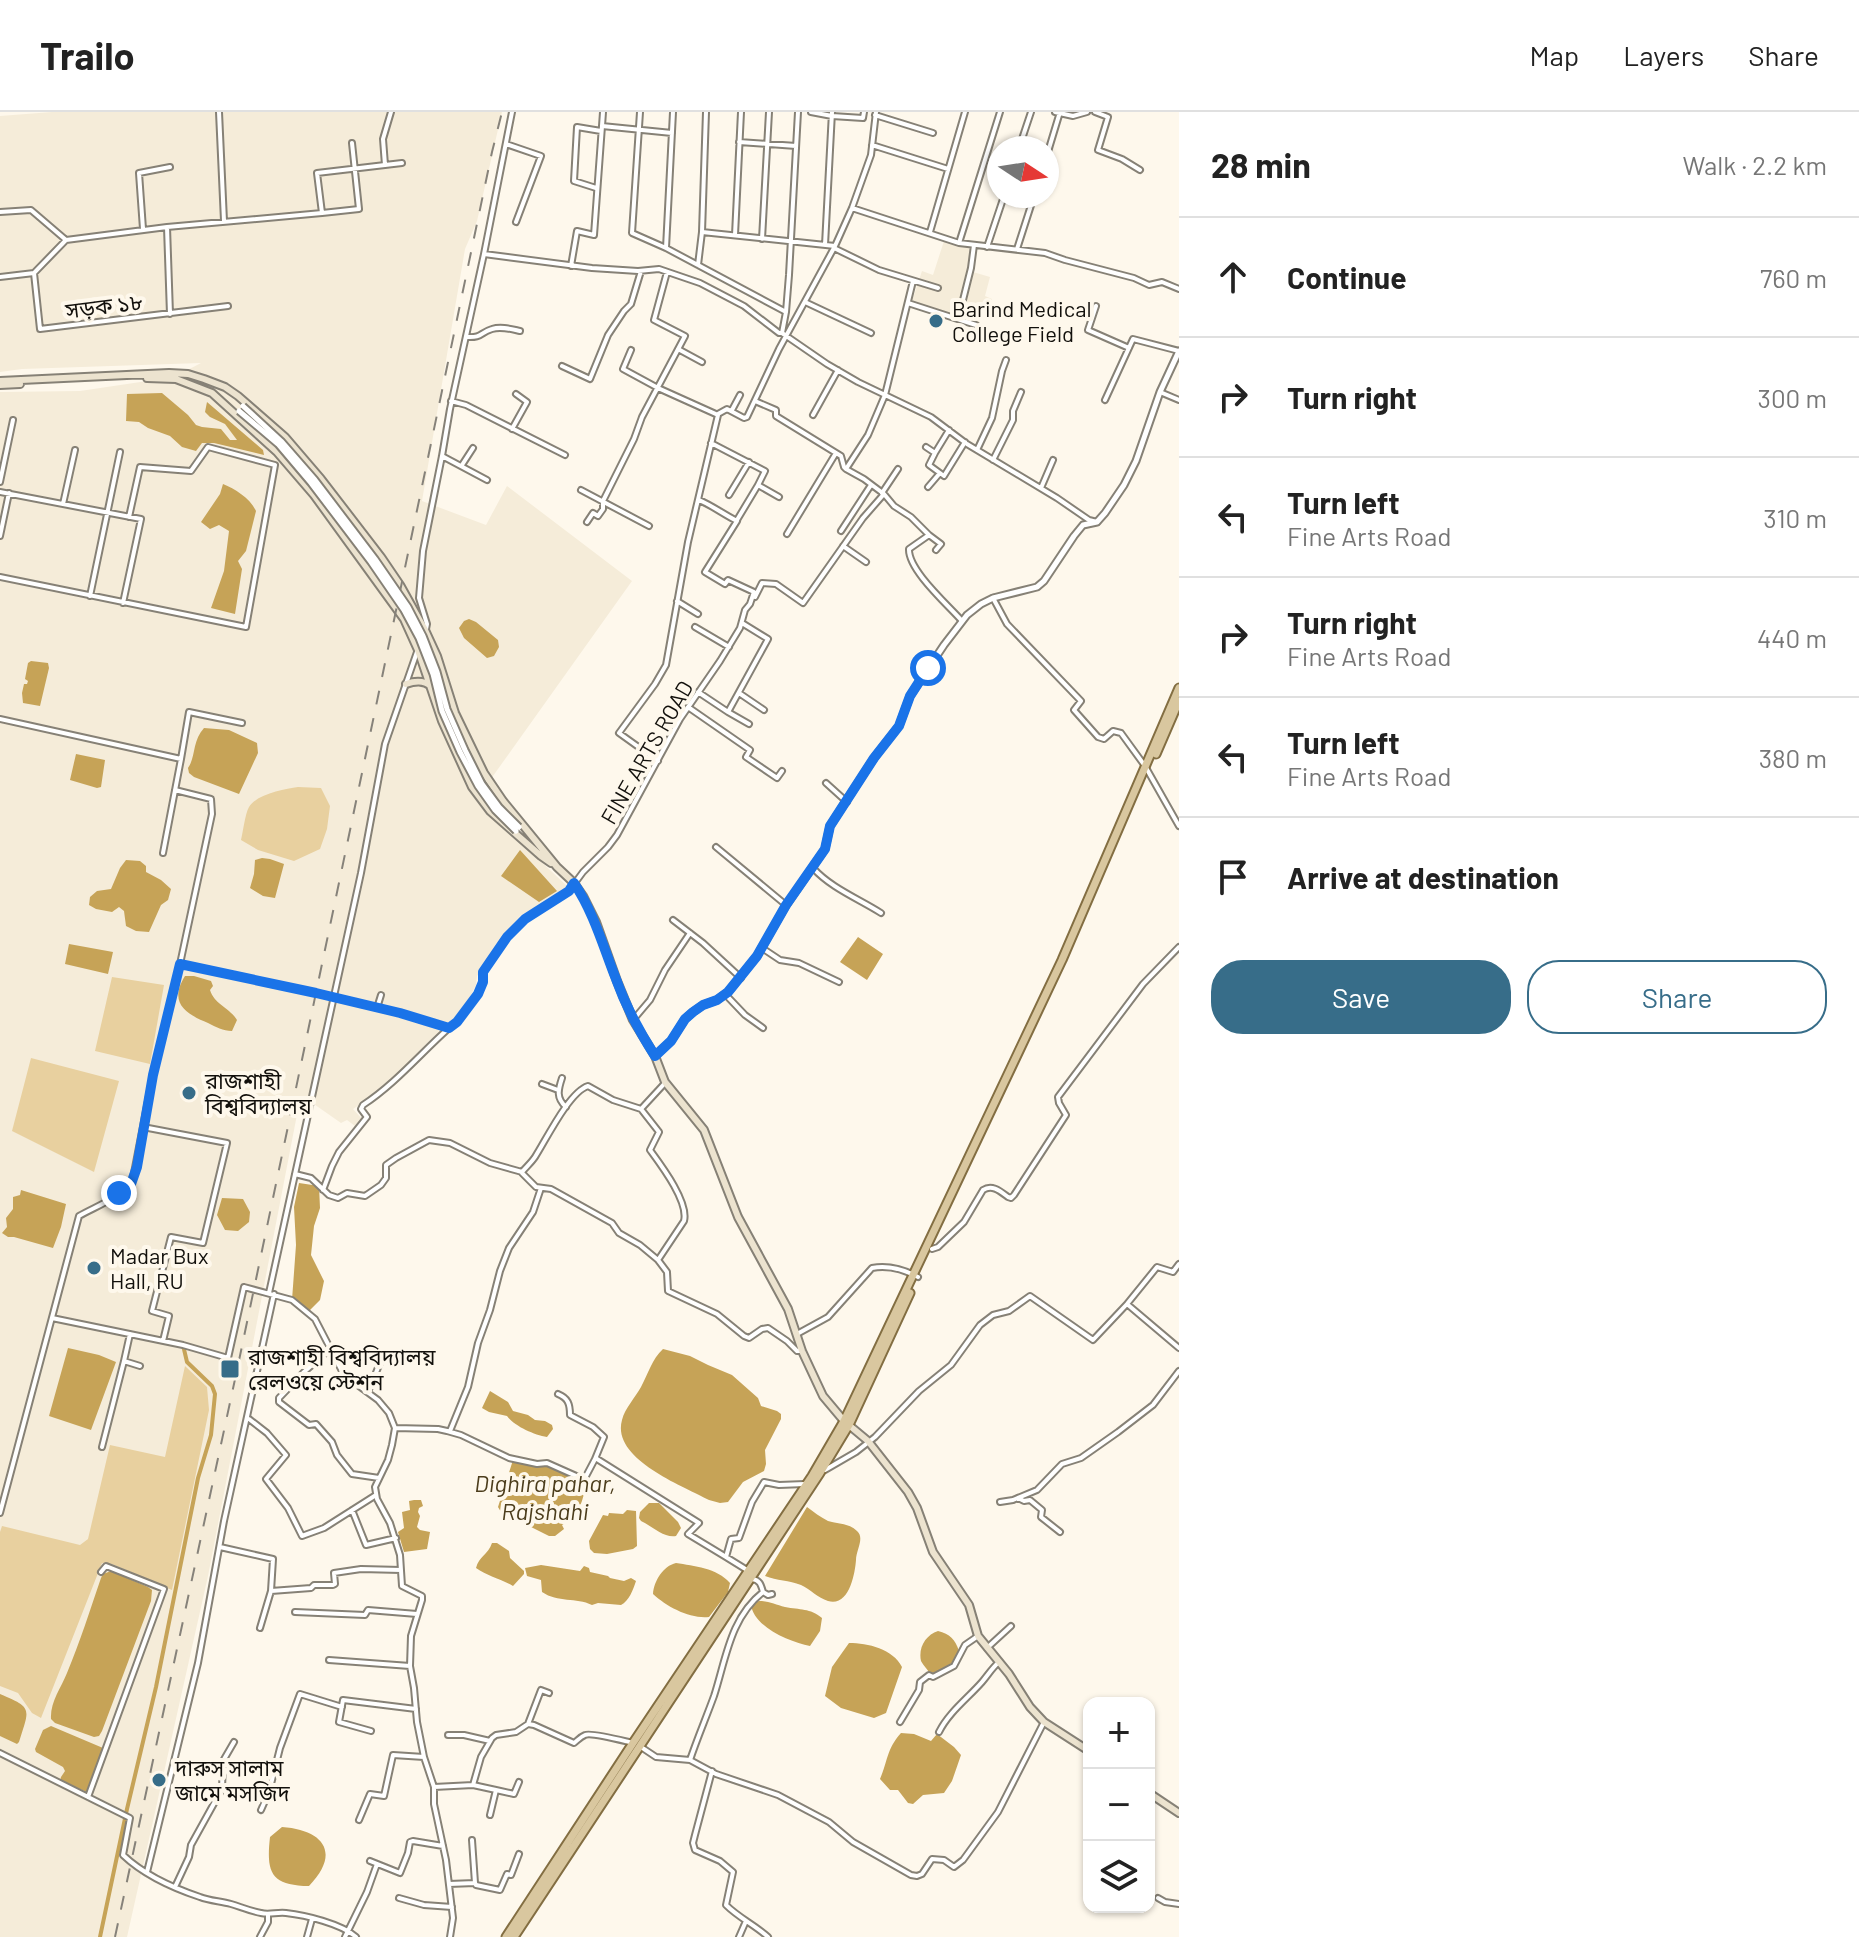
<!DOCTYPE html>
<html lang="en">
<head>
<meta charset="utf-8">
<style>
  body { margin:0; font-family:Barlow,"Noto Sans Bengali",sans-serif; background:#f6f6f6; color:#222 }
  .controls { position:absolute; right:24px; bottom:24px; display:grid; overflow:hidden; border-radius:16px; box-shadow:0 2px 6px #0004 }
  .controls button { width:72px; height:72px; display:grid; place-items:center; padding:0; border:0; border-bottom:2px solid #e0e0e0; background:#fff; color:#222; font:40px sans-serif }
  .compass { position:absolute; left:987px; top:24px; width:72px; height:72px; border-radius:50%; background:#fff; box-shadow:0 2px 6px #0004; rotate:102deg }
  .stop { position:absolute; width:24px; height:24px; margin:-18px; border:6px solid #1a73e8; border-radius:50%; background:#fff }
  .stop.end { background:#1a73e8; border-color:#fff; box-shadow:0 2px 8px #0008 }
  .list { margin:0; padding:0; list-style:none }
  h2 { display:flex; justify-content:space-between; align-items:center; height:104px; margin:0; padding:0 32px; font-size:34px }
  h2 small { font-size:26px; font-weight:400; color:#767676 }
  .list li { display:grid; grid-template-columns:52px 1fr auto; gap:24px; align-items:center; box-sizing:border-box; height:120px; padding:0 32px; border-top:2px solid #e0e0e0 }
  .list b { display:block; font-size:30px; white-space:nowrap }
  .list p { margin:0; font-size:26px; white-space:nowrap; color:#767676 }
  .list em { font-size:26px; font-style:normal; color:#767676 }
  .actions { display:flex; gap:16px; padding:24px 32px }
  .actions a { flex:1; padding:18px 0; border:2px solid #376d89; border-radius:32px; text-align:center; font-size:28px; color:#376d89 }
  .actions .main { background:#376d89; color:#fff }
  .icon { flex:none; width:44px; height:44px; fill:none; stroke:currentColor; stroke-width:2; stroke-linecap:round; stroke-linejoin:round }
  .map { position:relative; flex:none; width:1179px; height:1825px; overflow:hidden }
  header { display:flex; align-items:center; gap:48px; box-sizing:border-box; height:112px; padding:0 40px; background:#fff; border-bottom:2px solid #e0e0e0 }
  header strong { font-size:38px }
  nav { display:flex; gap:44px; margin-inline-start:auto; font-size:28px }
  main { display:flex }
  aside { flex:1; background:#fff }
  .map>svg:first-child { display:block }
</style>
</head>
<body>
<header>
<strong>Trailo</strong>
<nav><a>Map</a><a>Layers</a><a>Share</a></nav>
</header>
<main>
<div class="map">
<svg width="1179" height="1825" viewBox="0 0 1179 1825">
  <rect width="100%" height="100%" fill="#fef8ec"/>
  <path fill="#f5ecd9" d="M52,0H502L477,109L465,137L422,389L486,413L507,374L632,469L493,664L487,699L567,774L550,788L521,803L508,818L477,864L476,873L462,900L426,932L386,975L353,997L362,1007L355,1014L347,1008L341,1011L311,990L300,987L208,1464L127,1825H0V280L80,279L174,265L201,251L22,257L0,260V4Z
    M944,129L976,135L973,160L990,165L985,184L992,187L991,192L996,195L992,206L988,204L986,208L980,207L977,214L911,192L922,159L933,163Z"/>
  <path fill="#e8d09f" d="M298,675L321,676L330,694L327,717L320,737L294,749L258,738L241,728C243,720 245,702 249,695C257,682 284,677 298,675Z
    M112,865L164,873L150,952L95,939Z
    M31,946L119,969L94,1060L12,1019Z
    M185,1254L207,1275L209,1298L172,1478L112,1452L102,1451L41,1606L32,1601L18,1581L0,1574V1420L2,1414L80,1433L88,1427L110,1333L165,1345Z"/>
  <path fill="#c6a357" d="M162,281L188,303L196,313L202,315L221,317L230,328H237L225,312L210,305L205,300L207,290L263,338L264,343L214,331H202L196,339L182,335L170,324L148,316L139,310L126,309L127,282Z
    M223,372C235,377 250,386 256,399L246,439L238,449L242,457L235,502L211,496L224,459L229,419L219,413L210,417L201,410L220,382Z
    M469,507L476,510L498,528L499,535L494,544L487,546L464,526L459,516L464,509Z
    M31,549L48,551L49,556L40,594L23,591L22,581L24,572H27L28,569L25,567L28,551Z
    M204,616L229,618L257,631L258,641L239,682L194,665L189,661L188,656C196,645 192,629 204,616Z
    M76,642L105,648L101,675L97,676L70,668Z
    M520,738L557,779L539,790L501,764Z
    M262,746L270,747L284,752L275,786L263,784L250,776L254,762L255,748Z
    M126,748L140,749L146,754V760L161,768L171,777L168,788L161,793L149,820L136,819L126,814L124,799L119,795L112,800L96,797L89,793L90,785L97,779L111,777L120,756Z
    M858,825L883,842L867,868L840,850Z
    M69,832L113,840L108,862L65,852Z
    M185,864H194L211,869L213,874L210,878C214,892 230,896 237,908L232,919C223,919 216,915 208,911C186,902 168,891 185,864Z
    M299,1071L319,1074L320,1096L314,1114L311,1143L324,1169L320,1188L307,1201L292,1188L296,1133L294,1095Z
    M21,1078L66,1092L61,1115L53,1136L14,1125H8L2,1121L7,1115L6,1106L13,1097V1085L20,1083Z
    M222,1086L243,1087L250,1100L249,1110L238,1119L225,1118L217,1103Z
    M68,1236L99,1243L116,1250L91,1318L49,1304Z
    M663,1237L690,1244L708,1253L732,1263L758,1286L761,1294L777,1299L781,1302V1307L765,1338L766,1352L764,1359L743,1370L728,1390L720,1391L709,1388C683,1374 611,1347 622,1308C625,1296 635,1286 641,1275C648,1262 652,1247 663,1237Z
    M490,1279L508,1290L513,1299L528,1303L535,1308L545,1309L552,1313L553,1317L547,1325C534,1323 514,1314 507,1304L489,1300L482,1296Z
    M513,1348L538,1354H547L585,1369C586,1379 581,1396 574,1404C571,1408 566,1410 562,1413L564,1417L555,1424H549L527,1413C524,1407 526,1402 518,1401L514,1406L501,1400L498,1395Z
    M414,1388H421L423,1394L419,1396L418,1400L420,1404L417,1415L420,1418L430,1420L427,1437L404,1440L398,1420L404,1416L402,1400L410,1398L409,1389Z
    M649,1391H659L678,1410L681,1416L676,1424C663,1426 652,1414 641,1409L639,1406L640,1400Z
    M807,1395C814,1400 820,1405 828,1409C837,1412 849,1411 857,1419C865,1426 856,1438 856,1448C855,1462 849,1495 828,1489C818,1486 810,1477 801,1473C789,1468 777,1469 765,1464Z
    M627,1398L636,1399L637,1434L633,1437L607,1442L594,1441L590,1437L589,1429L603,1403L608,1404L609,1401L623,1402Z
    M492,1431H497L509,1439L510,1446L524,1459V1462L513,1474C501,1467 487,1464 476,1456C479,1444 488,1443 492,1431Z
    M676,1451C694,1454 717,1456 730,1471L728,1480L709,1505C690,1507 667,1495 653,1482C654,1469 663,1454 676,1451Z
    M541,1453L580,1459L584,1454L589,1456L590,1460L608,1464L610,1466L624,1469L631,1466L636,1469C633,1478 629,1489 621,1493L598,1491L592,1493C576,1485 558,1491 542,1480L541,1468L527,1464L525,1456Z
    M111,1459L148,1475L152,1478L151,1489L102,1619L99,1624L94,1625L55,1611L51,1607C50,1590 61,1576 67,1561C80,1530 90,1498 101,1466L103,1462Z
    M759,1489C769,1489 776,1493 785,1495C800,1498 810,1496 822,1506L820,1519L810,1534C790,1530 753,1515 751,1492Z
    M938,1519C950,1522 955,1527 959,1539C954,1553 945,1560 930,1561C928,1559 922,1551 921,1549C918,1535 926,1523 938,1519Z
    M849,1531C868,1531 893,1537 902,1555L886,1601L874,1606L841,1596L825,1584L832,1555Z
    M0,1582C34,1596 29,1597 19,1630L17,1632L0,1624Z
    M51,1614L103,1636V1640L87,1680L60,1669L61,1665L65,1659L63,1655L36,1640L35,1637L43,1618Z
    M901,1621L914,1622L931,1629L937,1622L954,1635L961,1643L952,1669L944,1681L923,1683L913,1692L908,1691L898,1678H890L880,1667C888,1649 886,1638 901,1621Z
    M282,1715C324,1718 341,1741 309,1774C271,1773 266,1761 270,1725Z"/>
  <g fill="none" stroke-linecap="round" stroke-linejoin="round">
    <path stroke="#c6a357" stroke-width="4" d="M100,1825L127,1697L156,1575L198,1366L211,1323L215,1282L212,1274L187,1250L183,1233"/>
    <g stroke="#868176" stroke-width="8">
      <path id="minor" d="M219,0L224,109
        M603,0L602,14L672,21
        M640,0L632,121L666,136L786,200L789,163L798,0
        M811,0L832,4L863,6L864,0
        M1055,0L1073,4L1087,0
        M1095,0L1108,5L1098,38L1122,47L1140,58
        M875,3L933,21
        M739,30L796,34
        M352,31L359,97L322,101L317,61L385,53L383,27L391,0
        M506,32L541,44L516,110
        M872,33L948,57
        M1019,36L1031,0
        M1047,43L1060,0
        M385,53L402,51
        M596,76L574,69L577,15L601,19
        M852,96L959,131L1045,141L1065,148L1134,166L1149,173L1162,170L1179,177
        M0,100L31,98L66,128
        M167,115L170,202
        M143,117L139,61L170,55
        M702,120L706,0
        M930,120L965,0
        M735,123L741,0
        M762,127L769,0
        M959,131L1000,0
        M825,133L832,0
        M987,135L1004,84
        M666,136L673,0
        M834,136L879,158L938,176
        M1017,137L1034,84
        M484,142L592,156L638,159L659,157L700,171L744,194L779,221H782L827,252L858,270L931,305L967,332L1057,386L1089,408L1097,410
        M698,153L702,120L835,134L852,96L871,43L876,0
        M571,154L577,119L594,123L602,14
        M34,161L40,217L228,194
        M0,165L34,161L66,128L167,115L322,101
        M913,169L885,283L868,323L846,357L864,367L884,382L894,394L911,405L929,423L909,437C908,458 948,493 962,509
        M805,190L871,221
        M908,191L976,213
        M962,192L971,156L974,133
        M1096,194L1088,218L1129,236
        M782,221L786,200
        M466,225C483,226 479,221 492,217C501,214 511,217 520,219
        M678,237L702,250
        M631,238L623,257L658,276L718,303L688,430L666,553L655,572L619,621L658,649
        M562,254L590,267L608,223L624,199L631,192L641,159
        M1160,280L1179,288
        M1105,288L1133,227L1179,239
        M451,289L466,293L565,343
        M755,289L776,298V304L841,344L844,355L846,357
        M732,298L740,283
        M718,302L727,297L744,306L747,305L779,237L835,134
        M813,303L838,258
        M512,317L527,290L516,282
        M711,331L765,359L758,373L779,385
        M926,335L935,341L949,318
        M977,338L992,306L1002,259L1006,248
        M935,341L929,353L944,364L965,330
        M442,344L487,368
        M993,348L1013,308V299L1021,280
        M462,353L473,336
        M0,370L13,308
        M928,375L940,361
        M1041,376L1053,348
        M581,378L649,414
        M0,380L141,407L123,491
        M882,381L898,357
        M729,383L749,350
        M63,392L75,338
        M737,408L758,373
        M587,410L593,401L598,404L603,397V389L634,327L642,305L685,224L654,208L667,160
        M841,419L871,373
        M787,422L836,341
        M929,423L941,432L936,438
        M0,424L9,381
        M843,434L866,450
        M0,465L246,515L275,353L208,335L191,359L140,355L129,405
        M90,484L120,340
        M755,485L762,471L776,472L803,491L863,406L884,382
        M993,486L1007,512L1081,589L1074,598L1098,625L1104,627L1113,619L1121,621L1145,654L1179,714
        M677,489L698,502
        M695,515L729,535
        M426,517L427,512L419,486L423,439L442,344L450,297L484,142L512,0
        M698,580L728,600L768,527L742,511
        M739,581L764,598
        M688,595L750,638L746,645L777,666L782,659
        M728,600L749,612
        M0,607L181,647L163,741
        M181,647L189,600L242,611
        M826,671L847,690
        M175,678L211,687L212,702L180,852
        M716,735L786,793
        M813,756C831,776 859,787 881,801
        M673,808L703,831L741,866
        M762,836L780,848L799,851L839,870
        M725,882L745,903L763,916
        M377,896L381,883
        M633,908L650,888L665,858L690,821
        M562,966C558,978 556,986 566,995
        M542,972L558,978
        M143,1015L227,1031L203,1131L171,1125L152,1199L169,1204L163,1229
        M522,1061L536,1075L551,1077L612,1111L619,1121L640,1133L658,1148L684,1109C689,1090 661,1053 650,1038L659,1020L641,997
        M295,1062L311,1066L329,1083L338,1086L347,1081L365,1084L381,1073L386,1066V1053L396,1046L429,1028L450,1031L490,1051L522,1060C526,1055 531,1051 535,1045C546,1028 569,980 588,974L613,988L641,997L665,971
        M323,1078L332,1054L339,1040L367,1005L361,997L363,993C395,972 420,942 449,916
        M932,1137L938,1135L964,1110L983,1078C992,1072 1000,1079 1008,1085L1011,1086L1014,1083L1066,1003L1059,991L1058,985L1143,872L1179,835
        M658,1148L667,1160L668,1179L717,1202L744,1224L749,1226L762,1217L768,1216L787,1229L797,1239H802
        M269,1181L361,761L385,632L417,540
        M1127,1192L1179,1236
        M52,1206L183,1233L228,1246L244,1175L292,1188L315,1207L344,1263L378,1288L389,1301L395,1316L392,1333L388,1348L375,1375L377,1387L390,1411L400,1443L402,1474L422,1484V1488L411,1524L410,1554L414,1576L417,1610L424,1645L434,1675V1692L446,1748L453,1806L450,1825
        M130,1222L124,1249L140,1254
        M797,1222L828,1205L872,1156C888,1153 903,1157 918,1165
        M329,1238L304,1260L279,1286V1290L309,1313L316,1312L332,1330L337,1343L352,1362L379,1366
        M368,1280L382,1246
        M558,1282C568,1286 570,1292 570,1303L593,1315L604,1325L595,1347
        M249,1307L267,1321L286,1343L266,1367L288,1396L302,1424L324,1416L376,1383
        M395,1316L438,1317L447,1319L461,1323L509,1346L537,1352L547,1351L583,1367L585,1366L595,1347H597L699,1411L688,1422L726,1445
        M450,1319L468,1275L478,1231L490,1198L500,1159L509,1136L533,1100L541,1076
        M102,1335L124,1249
        M825,1358L856,1340L875,1325L919,1279L951,1253L980,1213L993,1203L1009,1199L1030,1184L1093,1228L1127,1192L1157,1155L1173,1160L1179,1152
        M1018,1386L1024,1389L1030,1388L1042,1398L1041,1405L1060,1420
        M1000,1390L1013,1388L1037,1378L1062,1352L1081,1346L1118,1320L1153,1293L1179,1259
        M352,1398L366,1433L396,1426
        M0,1401L79,1104C96,1094 124,1085 133,1066L153,963L180,852L316,881L400,901L449,916L457,910L478,882L483,870V860L507,825L525,807L569,779L583,760L608,735L617,723L680,607L720,549L740,516L745,498L750,492L754,480L728,468L725,472L705,460L737,409C723,402 713,394 699,388
        M220,1435L273,1447L271,1479
        M747,1458L726,1445L731,1427L739,1426L752,1390L764,1370L779,1373L805,1372
        M763,1480L768,1483L772,1482
        M295,1500L365,1503L368,1498L417,1502
        M260,1516L271,1479L311,1476L314,1473H333L335,1472L334,1461L361,1457L401,1458
        M987,1536L1011,1514
        M329,1548L410,1554
        M900,1610L919,1578L920,1570L929,1563L933,1565L954,1554L965,1533L978,1524
        M528,1612L541,1578L549,1581
        M371,1619L339,1610L343,1588L416,1597
        M939,1620C949,1600 968,1586 982,1570C988,1563 992,1556 999,1550
        M448,1623H464L490,1629
        M641,1635L656,1645L690,1648L716,1662L778,1683L829,1710L853,1730L911,1763L917,1764L922,1762L932,1747L944,1748L954,1755L963,1748L998,1700L1044,1610
        M0,1641L130,1706L123,1743C144,1763 173,1776 200,1785C210,1789 221,1789 231,1792C241,1795 250,1799 261,1801C269,1803 277,1800 286,1801C305,1803 342,1812 356,1825
        M690,1648C697,1627 706,1606 714,1584C726,1547 730,1506 763,1480C761,1473 760,1468 752,1467
        M712,1659L695,1723L693,1731L695,1738L720,1749L733,1760L726,1793C739,1806 755,1813 768,1825
        M473,1673L496,1678L490,1703
        M434,1675L473,1673L481,1645L492,1626L496,1623L516,1620L528,1612L534,1613L574,1631C577,1629 580,1625 585,1623C591,1620 624,1629 633,1631
        M496,1678L514,1682L519,1670
        M88,1685L164,1477L106,1454L101,1460
        M261,1698L269,1680L280,1636L300,1582L342,1595
        M359,1708L370,1682L384,1684L393,1643L424,1645
        M370,1749L400,1761L408,1741L410,1730L413,1729L443,1734
        M147,1760L198,1551L224,1409L274,1182
        M475,1771L476,1773L500,1778L507,1762L511,1763L519,1742
        M449,1772L475,1771L472,1728
        M175,1775L189,1745L191,1733L222,1677L223,1649L234,1630
        M399,1786L424,1793L452,1795
        M1158,1786L1165,1790L1179,1792
        M260,1825L268,1810V1802
        M307,1825L312,1807
        M345,1825L367,1780L377,1752
        M739,1825L746,1809"/>
    </g>
    <g stroke="#868176" stroke-width="9">
      <path id="tertiary" d="M655,944L671,929L685,907L693,900L703,893L717,888L728,880L757,844L785,795L825,737L830,714L874,646L899,614L910,584L944,533L967,503L981,492L993,486L1037,475L1044,469L1074,424L1083,413L1097,410L1105,401L1124,373L1136,349L1160,280L1179,239"/>
    </g>
    <g stroke="#868176" stroke-width="10">
      <path id="secondary" d="M147,266L176,267L212,281L277,340L314,383L404,507L418,538L442,609L472,675L490,699L541,744L551,751
        M0,269L169,261L188,262L204,267L225,275L238,284L285,325L321,367L381,445L400,473L425,518L437,544L455,601L484,661L503,689L557,755L574,771L583,784L596,810L617,869L633,908L655,944L665,970L704,1018L738,1105L788,1197L802,1239L823,1284L844,1309L868,1329L908,1380L917,1396L933,1440L969,1493L978,1524L1009,1562L1030,1595L1044,1610L1089,1639
        M0,273L20,272
        M406,572C415,569 423,568 431,574
        M1149,1681L1179,1701"/>
    </g>
    <g stroke="#836e42" stroke-width="11">
      <path id="primary" d="M1156,642L1179,589
        M506,1825L633,1631L812,1364L844,1309L1062,848L1179,576
        M514,1825L820,1361L849,1313L910,1181"/>
    </g>
    <use href="#minor" stroke="#fff" stroke-width="4"/>
    <use href="#tertiary" stroke="#fff" stroke-width="5"/>
    <use href="#secondary" stroke="#ece3cf" stroke-width="6"/>
    <use href="#primary" stroke="#d9c79f" stroke-width="7"/>
    <path stroke="#86827a" stroke-width="2" stroke-dasharray="14 14" stroke-linecap="butt" d="M115,1825L237,1258L492,40L502,0"/>
    <g stroke="#868176" stroke-width="9" stroke-linecap="butt">
      <path id="tertiary-bridge" d="M243,294L281,329L315,368L375,447L408,495L423,524L437,560L447,597L465,638L482,672L499,695L519,715
        M239,299L278,332L311,371L371,450L404,498L419,526L433,562L442,599L460,640L478,674L495,698L516,719"/>
    </g>
    <use href="#tertiary-bridge" stroke="#fff" stroke-width="5"/>
  </g>
  <g fill="none" stroke-linecap="round" stroke-linejoin="round">
    <path stroke="#1a73e8" stroke-width="10" d="M119,1081L131,1072L137,1055L153,963L180,852L316,881L400,901L449,916L457,910L478,882L483,870V860L507,825L525,807L569,779L574,771C594,801 603,834 616,867C626,895 639,919 655,944L671,929L685,907L693,900L703,893L717,888L728,880L757,844L786,793L825,737L830,714L874,646L899,614L910,584L928,556"/>
  </g>
  <g fill="#376d89" stroke="#fef8ec" stroke-width="3">
    <circle cx="936" cy="209" r="8"/>
    <circle cx="189" cy="981" r="8"/>
    <circle cx="94" cy="1156" r="8"/>
    <rect x="220" y="1247" width="20" height="20" rx="4"/>
    <circle cx="159" cy="1668" r="8"/>
  </g>
  <g text-anchor="middle" dominant-baseline="central" stroke-width="8" stroke-linejoin="round" paint-order="stroke">
    <g font-size="22" fill="#12100c" stroke="#fef8ec">
      <text transform="translate(104 193) rotate(-7)">সড়ক ১৮</text>
      <text transform="translate(646 640) rotate(-60)">FINE ARTS ROAD</text>
    </g>
    <g font-size="22" fill="#12100c" stroke="#fef8ec" text-anchor="start">
      <text x="952" y="196">Barind Medical<tspan x="952" dy="25">College Field</tspan></text>
      <text x="205" y="968">রাজশাহী<tspan x="205" dy="25">বিশ্ববিদ্যালয়</tspan></text>
      <text x="110" y="1143">Madar Bux<tspan x="110" dy="25">Hall, RU</tspan></text>
      <text x="248" y="1244">রাজশাহী বিশ্ববিদ্যালয়<tspan x="248" dy="25">রেলওয়ে স্টেশন</tspan></text>
      <text x="175" y="1655">দারুস সালাম<tspan x="175" dy="25">জামে মসজিদ</tspan></text>
    </g>
    <g font-size="24" font-style="italic" fill="#4c3d1c" stroke="#fef8ec">
      <text x="545" y="1370">Dighira pahar,<tspan x="545" dy="28">Rajshahi</tspan></text>
    </g>
  </g>
</svg>
<div class="controls">
<button>+</button>
<button>−</button>
<button><svg class="icon" aria-label="layers" viewBox="0 0 24 24"><path d="M12 4l9 5-9 5-9-5zM3 14l9 5 9-5"/></svg></button>
</div>
<svg class="compass" viewBox="-18 -18 36 36"><path d="M0-13l5 13h-10z" fill="#e53935"/><path d="M0 13l5-13h-10z" fill="#767676"/></svg>
<div class="stop" style="left:928px;top:556px"></div>
<div class="stop end" style="left:119px;top:1081px"></div>
</div>
<aside>
<h2>28 min<small>Walk · 2.2 km</small></h2>
<ul class="list">
<li><svg class="icon" aria-label="ahead" viewBox="0 0 24 24"><path d="M12 20V5M6 11l6-6 6 6"/></svg><div><b>Continue</b></div><em>760 m</em></li>
<li><svg class="icon" aria-label="right" viewBox="0 0 24 24"><path d="M7 20v-9h11M14 6l5 5-5 5"/></svg><div><b>Turn right</b></div><em>300 m</em></li>
<li><svg class="icon" aria-label="left" viewBox="0 0 24 24"><path d="M17 20v-9H6M10 6l-5 5 5 5"/></svg><div><b>Turn left</b><p>Fine Arts Road</p></div><em>310 m</em></li>
<li><svg class="icon" aria-label="right" viewBox="0 0 24 24"><path d="M7 20v-9h11M14 6l5 5-5 5"/></svg><div><b>Turn right</b><p>Fine Arts Road</p></div><em>440 m</em></li>
<li><svg class="icon" aria-label="left" viewBox="0 0 24 24"><path d="M17 20v-9H6M10 6l-5 5 5 5"/></svg><div><b>Turn left</b><p>Fine Arts Road</p></div><em>380 m</em></li>
<li><svg class="icon" aria-label="arrive" viewBox="0 0 24 24"><path d="M6 21V4h12l-3 4 3 4H6"/></svg><div><b>Arrive at destination</b></div></li>
</ul>
<div class="actions"><a class="main">Save</a><a>Share</a></div>
</aside>
</main>
</body>
</html>
